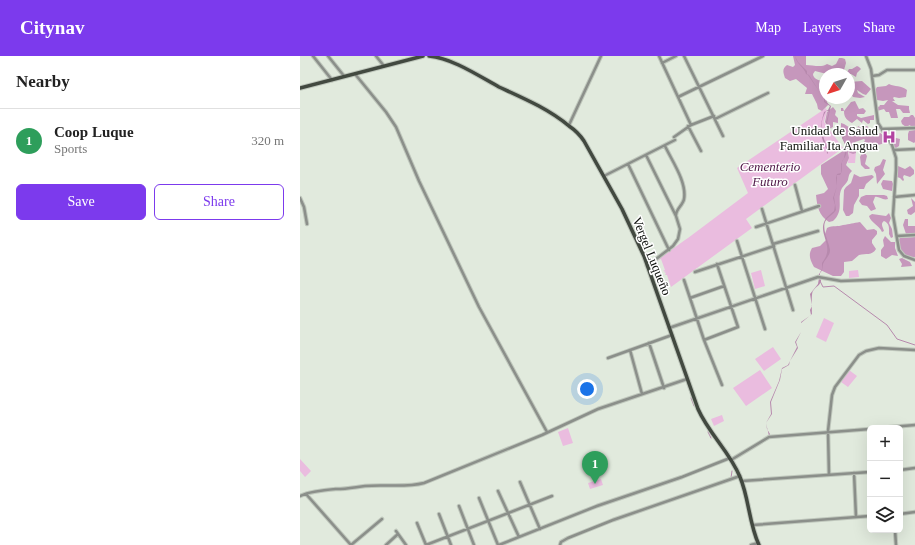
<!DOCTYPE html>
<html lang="en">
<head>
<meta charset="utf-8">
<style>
  body { margin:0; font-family:"Times New Roman",serif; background:#f6f6f6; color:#222 }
  .controls { position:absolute; right:12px; bottom:12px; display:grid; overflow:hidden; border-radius:6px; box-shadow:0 4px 16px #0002 }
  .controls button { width:36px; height:36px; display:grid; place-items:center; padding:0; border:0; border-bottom:1px solid #e0e0e0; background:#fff; color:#222; font:20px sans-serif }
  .compass { position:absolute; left:519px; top:12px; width:36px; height:36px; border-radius:50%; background:#fff; box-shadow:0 4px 16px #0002; rotate:231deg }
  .you { position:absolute; left:287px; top:333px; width:14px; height:14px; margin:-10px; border:3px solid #fff; border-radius:50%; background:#1a73e8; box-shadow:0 0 0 6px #1a73e833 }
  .badge { display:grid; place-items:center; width:26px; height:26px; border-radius:50%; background:#7c3aed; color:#fff; font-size:13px; font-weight:700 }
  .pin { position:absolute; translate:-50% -33px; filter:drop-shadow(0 1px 2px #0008) }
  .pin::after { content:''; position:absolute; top:21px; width:14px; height:12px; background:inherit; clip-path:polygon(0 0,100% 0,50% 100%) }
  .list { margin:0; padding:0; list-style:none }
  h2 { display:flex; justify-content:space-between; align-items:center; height:52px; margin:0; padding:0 16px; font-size:17px }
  h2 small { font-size:13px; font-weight:400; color:#767676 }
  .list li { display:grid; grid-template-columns:26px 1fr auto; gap:12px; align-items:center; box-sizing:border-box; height:64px; padding:0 16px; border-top:1px solid #e0e0e0 }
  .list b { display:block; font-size:15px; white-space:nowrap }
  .list p { margin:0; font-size:13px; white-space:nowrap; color:#767676 }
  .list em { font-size:13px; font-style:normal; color:#767676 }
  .actions { display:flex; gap:8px; padding:12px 16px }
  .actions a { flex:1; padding:9px 0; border:1px solid #7c3aed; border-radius:6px; text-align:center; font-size:14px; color:#7c3aed }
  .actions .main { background:#7c3aed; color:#fff }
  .icon { flex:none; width:22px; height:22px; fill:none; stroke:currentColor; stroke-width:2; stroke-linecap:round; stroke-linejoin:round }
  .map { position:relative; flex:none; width:615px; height:489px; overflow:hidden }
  header { display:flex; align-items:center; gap:24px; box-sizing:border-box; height:56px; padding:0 20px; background:#7c3aed; color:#fff }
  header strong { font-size:19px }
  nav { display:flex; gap:22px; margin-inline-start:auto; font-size:14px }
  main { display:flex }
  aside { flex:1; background:#fff }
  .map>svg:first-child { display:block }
</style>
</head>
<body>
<header>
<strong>Citynav</strong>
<nav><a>Map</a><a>Layers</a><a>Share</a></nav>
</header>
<main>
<aside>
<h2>Nearby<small></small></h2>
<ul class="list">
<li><span class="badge" style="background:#2e9e5b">1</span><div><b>Coop Luque</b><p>Sports</p></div><em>320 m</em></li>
</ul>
<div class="actions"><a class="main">Save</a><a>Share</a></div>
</aside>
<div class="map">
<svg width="615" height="489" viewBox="0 0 615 489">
  <rect width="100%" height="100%" fill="#e1eadd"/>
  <path fill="#eabcdf" d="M526,52L527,55L524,66L543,92L446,163L452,172L371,231L367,219H365L366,217H364L366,216L363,215L365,214L361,203L357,205L360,214L358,215L359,217L357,216L353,207L385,184L388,182L448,137L437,112Z
    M549,95L556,96L555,107H548Z
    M461,214L465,230L455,233L451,217Z
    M558,214L559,221L549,222V215Z
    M524,262L534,267L526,286L516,281Z
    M473,291L481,303L464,315L455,303Z
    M460,314L472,332L446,350L433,332Z
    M549,314L557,320L548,331L541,326Z
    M422,359L424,365L414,370L411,363Z
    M268,372L273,387L263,390L258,376Z
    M0,403L11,415L5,421L0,415Z
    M301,423L303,429L290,433L288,427Z"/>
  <path fill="#c697bc" d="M493,0H506V9C513,9 521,12 527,8L532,10L536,8L539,2H542L545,3L546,7L544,14C535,20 525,18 515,15L513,18C513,23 520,25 525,26V42H526L528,49L522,55L518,53L517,48L512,38H505L507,32L496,23L490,25L485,22C483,16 482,13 487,9L493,11L495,9Z
    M557,10L559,11L561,13L557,17L556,21L551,18H546L549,13H552Z
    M562,25L571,33L566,39L563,38L557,34L558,37L565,41L560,42L553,41L549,34V26Z
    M589,28C595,31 601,29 607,34L606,41L599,42L594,41L593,42L595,45H592L598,49L609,50V53L610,57H603L600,53H596L598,62H591L589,56H586L584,53L577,55V50L579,51L580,49H584L588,44L583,45L577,44L574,36L577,31L586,30Z
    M555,45L559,53L563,52L566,55L564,58H557V60L561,62L574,59V64H570V67L568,68L563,64L562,67L557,63L552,67C547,64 544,62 544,55H541V52H543L544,55L551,46Z
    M533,51L536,55L535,59L538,62V67L533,66V71L529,73L525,66L527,56Z
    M611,59H613L615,62V71H611L610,69L606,71L602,68L601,65L604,61H609Z
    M541,67L544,68L555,75L557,73L558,70L561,72L567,70L572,75L576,70L579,74L576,76L577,77L578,79L580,77C583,78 586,83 585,87L578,89L577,91L574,90L572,93L569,91L565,94L562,91L565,84L564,83L555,86L554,93L556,94V97L553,98L548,96L549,102L546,109L552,115C549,118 549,119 548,124C547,127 544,129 542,132C536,143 545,154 533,165L529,166C519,160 517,150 516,139L524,137L528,133L521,118V109L546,93L548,95L541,79Z
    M615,74V86L614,87L608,84V78L609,75Z
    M591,81L594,83L596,82L600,83L599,90L596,92L594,91V88L589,84Z
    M562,97H565L567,100L565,108L570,112L569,113H565L561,109L560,101Z
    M583,103L586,104L583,114L585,118L577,128L576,118L574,114L575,111L580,109Z
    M598,110L605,113L610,110L614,114V118L610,121L604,119L603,121L604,124L603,125L600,122L597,121L598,115L596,111Z
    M554,118L560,121L572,119L574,121L566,128L564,133H559V140L554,149L553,157L549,160H546L543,154L544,134L546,131L551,127Z
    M583,124L592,125L593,128L592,135L583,133L581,128Z
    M566,139H584L587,140L588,143C583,145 579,140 575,141L573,146L576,153L571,155L567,150L562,149L559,145L561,141Z
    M611,142L615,146V156L611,159L608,158L607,154L613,150Z
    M589,157L591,162L589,167L592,173L593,181L591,182L589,178C589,172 590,168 584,165C580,168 583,171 584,175L582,176C579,169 571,167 569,160L572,158L586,160Z
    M605,163H608V170H615V177L607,179L606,178L603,169Z
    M560,166L567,174L574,173L577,175V178L572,184V187L576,193C572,200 566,197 559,199L552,205L544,206V216L541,220H533L514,211C510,204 508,199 512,192L520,190L526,184L525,178L527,172C533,169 538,171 543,169C550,168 553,167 560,166Z
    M585,180L591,186H595V192L598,200L592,199L586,203L581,200V194L584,190L583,184Z
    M615,181V201H606L600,195L598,184L600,182Z
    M602,202L610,206L612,210L601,211L602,208L599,203Z"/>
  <path fill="#b789ad" d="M495,0L498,6L507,15V18L509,19L519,35L524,39L525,45L531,50L527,67L532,73L541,74L546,78L543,83C547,88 548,95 545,101C544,103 542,104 542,106C541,111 543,115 540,119H537V130L534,141L536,154C533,159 528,160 525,166C522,174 529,186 530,194C530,200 525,203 523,208C522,213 523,214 520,217V219L518,220L522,213V207C536,189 517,179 525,164C527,160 531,158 534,155L535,149L533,142L537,130L536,122L537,118L541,117V108L544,102L546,90L542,82L544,78L541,75L532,73L526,67L529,55H526C516,73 525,80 528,97L527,98C527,93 525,90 523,85C519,74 521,67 524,56L528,54L530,50L524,46V40L519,35L508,19L506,18C504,11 497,9 495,0Z
    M519,222H521C522,229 516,230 513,235C511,237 512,255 512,258L501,267V276L496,286L498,292L490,305L489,309L482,313L480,324L471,346L472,358L466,367L467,373L470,378L469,380L466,367L471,358L470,346L479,325L482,312L488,309L497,291L495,286L501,276V266L511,259L510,254L512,250L510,238L518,228Z"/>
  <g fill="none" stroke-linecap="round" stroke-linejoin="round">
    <path stroke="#b789ad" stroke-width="1" d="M520,225L523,231L534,230L587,269L597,283L615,289
      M391,342L394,350
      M408,376L411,382
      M431,422L432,415"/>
    <g stroke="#bfc7bc" stroke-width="4.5">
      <path id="minor" d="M13,0L32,24
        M28,0L44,20
        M76,0L84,10
        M359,0L391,69
        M384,0L423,80
        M566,0L571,13L578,67L592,89L596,102V114L593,159L599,194L604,200L615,204
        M362,7L376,0
        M55,18L86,56L96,71L119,125L179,251L247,376
        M572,20L579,19L587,14H615
        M378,41L463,0
        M415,63L468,37
        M269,69L301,0
        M388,70L401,95
        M582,73L615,72
        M374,81L391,69L414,60
        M365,90C372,105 387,126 384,143C383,149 376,153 376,159
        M594,94L615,93
        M346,99L376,160L380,173L378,183L373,190L347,210
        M328,108L369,194
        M304,120L375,84
        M495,129L502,155
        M594,141L615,139
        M0,142L4,151L7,168
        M462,153L493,254
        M456,171L519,150
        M597,180L615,179
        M437,185L465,273
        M473,188L518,175
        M395,216L474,190
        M384,224L404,284L422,329
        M390,242L424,230
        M369,272L518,221L541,225L615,222
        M404,284L438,271L417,208
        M349,287L364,332
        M330,294L342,338
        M308,302L372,279
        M579,372L615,369
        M431,404L469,381L570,373
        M600,414L615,412
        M554,417L556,461
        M529,419L528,375L532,339L535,331L559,299L566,295L579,292L615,294
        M442,425L570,416
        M220,426L240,473
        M198,435L219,481
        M6,438L51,489
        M0,440C11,435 25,434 37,433C46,433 56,431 65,430C85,428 105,432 124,427L242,379L298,353L387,323
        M179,442L198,489
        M159,450L174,489
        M139,458L151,489
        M600,458L615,456
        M117,467L126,489
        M453,469L570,460
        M595,474L596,489
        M96,475L106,489
        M51,489L82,463
        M86,489L98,478
        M126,489L252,440
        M199,489L297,450L382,421L430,402
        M260,489L261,486L268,482L313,464L440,420
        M451,489L458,487"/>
    </g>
    <g stroke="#bfc7bc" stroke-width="5.5">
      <path id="major" d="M129,0C152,2 179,20 199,31C223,42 249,53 269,70C275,74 280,79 284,85L322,153L344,200L398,353C409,378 430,396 440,421C449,442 449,468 459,489
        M0,32L123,0"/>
    </g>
    <use href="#minor" stroke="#8b8f8a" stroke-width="2.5"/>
    <use href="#major" stroke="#424940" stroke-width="3.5"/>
  </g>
  <defs>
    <g id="hospital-bare" transform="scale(1.08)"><path d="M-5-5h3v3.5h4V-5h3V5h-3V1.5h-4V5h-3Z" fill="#b243a1" stroke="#fff" stroke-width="2.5" paint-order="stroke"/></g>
  </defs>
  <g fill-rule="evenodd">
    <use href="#hospital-bare" x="589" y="81"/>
  </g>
  <g text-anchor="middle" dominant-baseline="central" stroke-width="3" stroke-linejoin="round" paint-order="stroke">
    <g font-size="13" fill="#0d100c" stroke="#fff" text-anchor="end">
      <text x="578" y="74">Unidad de Salud<tspan x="578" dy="15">Familiar Ita Angua</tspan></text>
    </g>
    <g font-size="13" font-style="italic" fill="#4d1545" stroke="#fff">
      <text x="470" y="110">Cementerio<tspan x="470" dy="15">Futuro</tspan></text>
    </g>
    <g font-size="13" fill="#0d100c" stroke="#fff">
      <text transform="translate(352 200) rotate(68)">Vergel Luqueño</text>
    </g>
  </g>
</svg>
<div class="controls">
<button>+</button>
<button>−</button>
<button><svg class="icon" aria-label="layers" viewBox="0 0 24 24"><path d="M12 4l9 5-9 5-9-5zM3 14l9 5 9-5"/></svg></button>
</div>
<svg class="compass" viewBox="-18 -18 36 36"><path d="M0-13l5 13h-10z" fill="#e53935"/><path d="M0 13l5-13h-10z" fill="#767676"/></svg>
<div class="you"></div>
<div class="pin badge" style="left:295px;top:428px;background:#2e9e5b">1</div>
</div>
</main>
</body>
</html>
